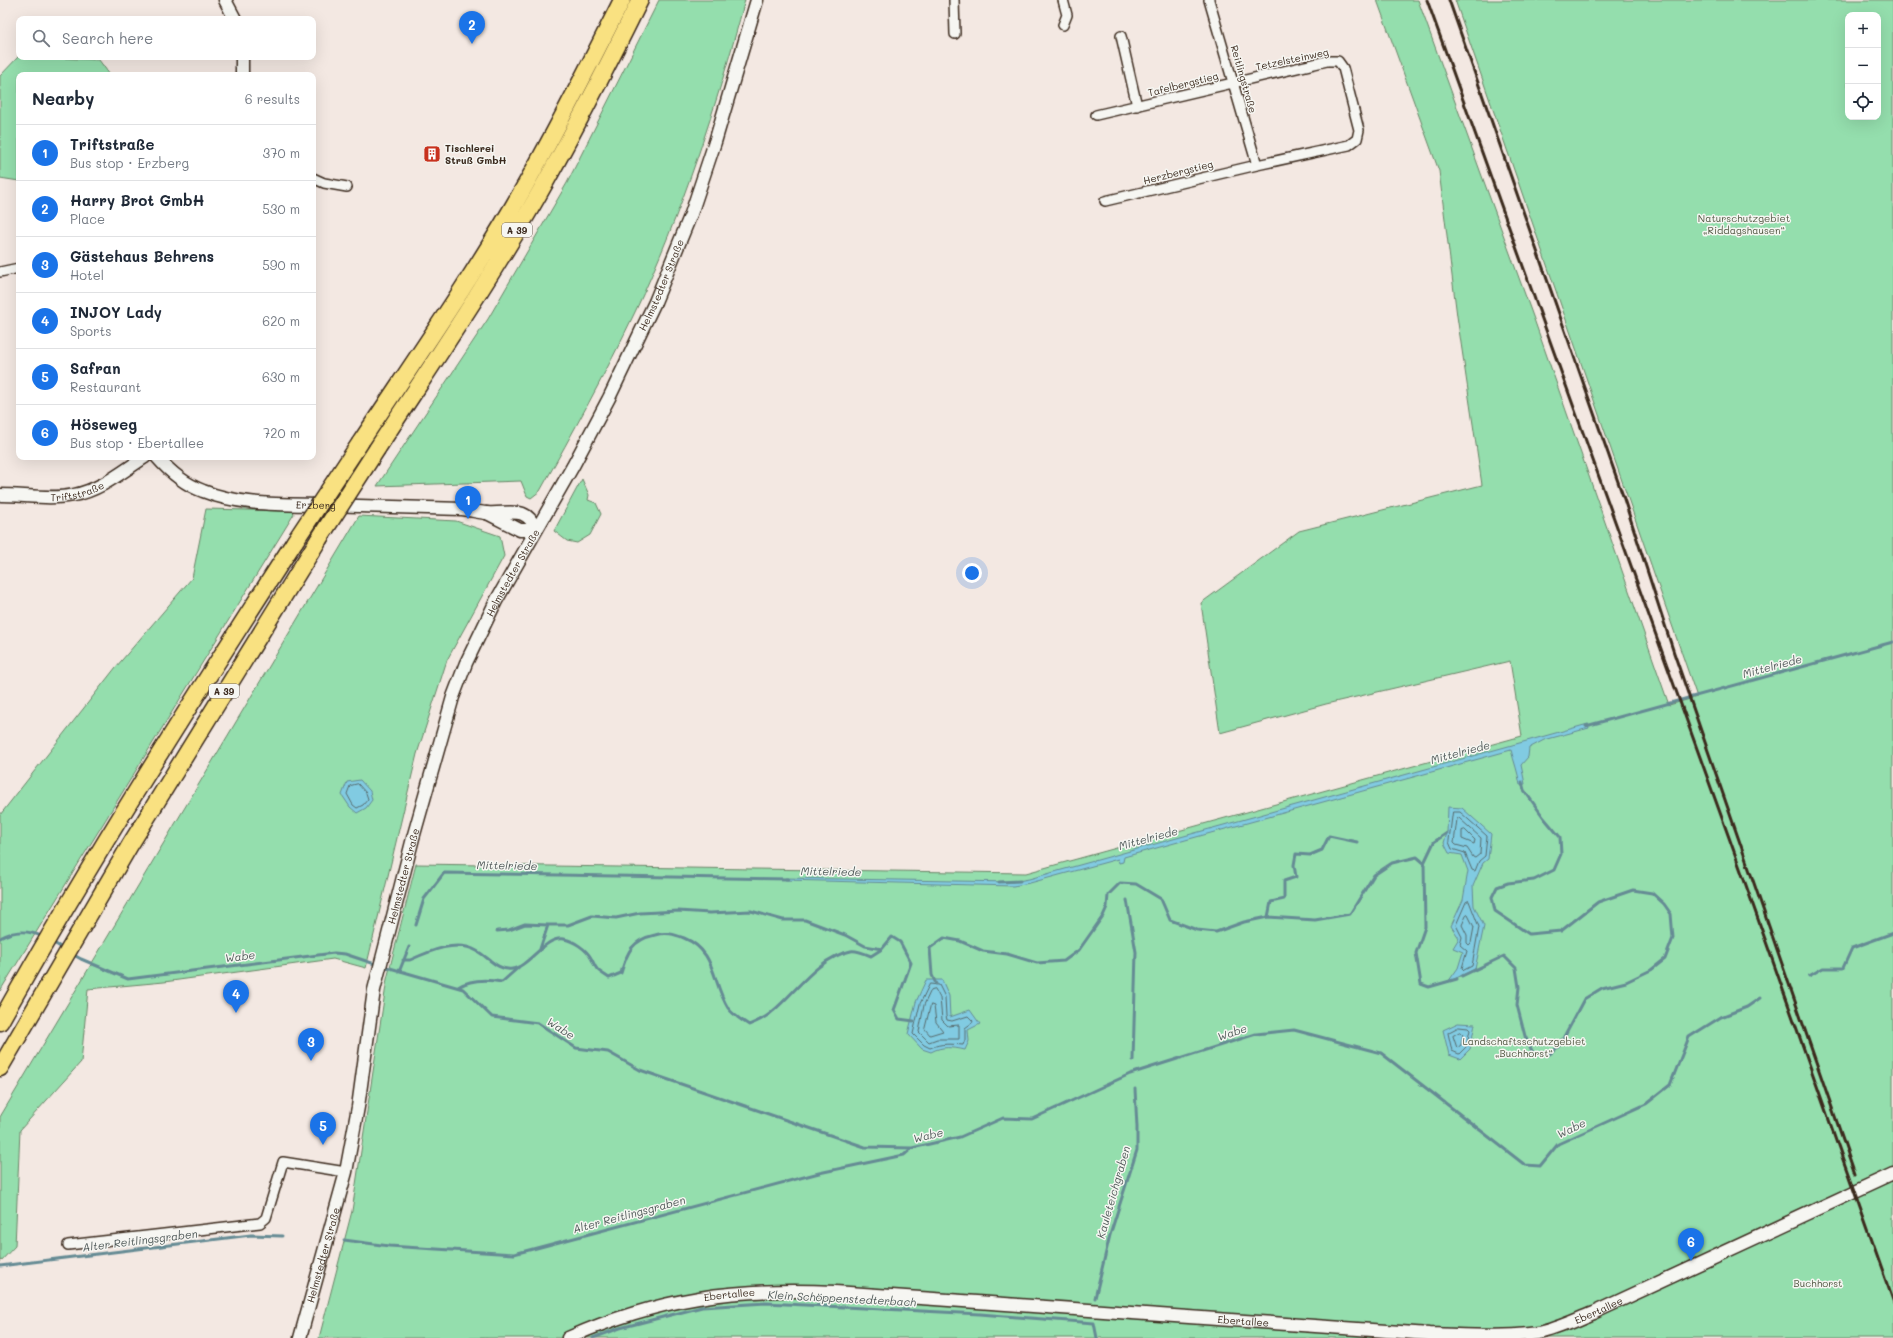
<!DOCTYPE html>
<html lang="en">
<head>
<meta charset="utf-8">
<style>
  body { margin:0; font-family:Mali,sans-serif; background:#f6f6f7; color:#1f2937 }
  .controls { position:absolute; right:12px; top:12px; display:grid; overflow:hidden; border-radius:8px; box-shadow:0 4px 16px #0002 }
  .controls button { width:36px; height:36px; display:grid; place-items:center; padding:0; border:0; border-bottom:1px solid #e0e1e3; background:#fff; color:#1f2937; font:20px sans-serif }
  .you { position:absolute; left:972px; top:573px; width:14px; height:14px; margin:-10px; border:3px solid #fff; border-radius:50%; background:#1a73e8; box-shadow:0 0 0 6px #1a73e833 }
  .badge { display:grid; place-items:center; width:26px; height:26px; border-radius:50%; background:#1a73e8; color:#fff; font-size:13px; font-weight:700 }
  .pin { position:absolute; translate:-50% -33px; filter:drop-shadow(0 1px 2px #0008) }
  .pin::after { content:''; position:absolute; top:21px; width:14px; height:12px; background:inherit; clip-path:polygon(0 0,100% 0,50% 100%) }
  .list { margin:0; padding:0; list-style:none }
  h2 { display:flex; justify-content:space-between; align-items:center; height:52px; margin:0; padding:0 16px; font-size:17px }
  h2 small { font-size:13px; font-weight:400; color:#747a83 }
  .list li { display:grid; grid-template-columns:26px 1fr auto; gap:12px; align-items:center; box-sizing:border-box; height:56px; padding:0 16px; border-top:1px solid #e0e1e3 }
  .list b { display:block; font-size:15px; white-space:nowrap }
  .list p { margin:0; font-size:13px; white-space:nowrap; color:#747a83 }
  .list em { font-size:13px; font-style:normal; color:#747a83 }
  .icon { flex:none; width:22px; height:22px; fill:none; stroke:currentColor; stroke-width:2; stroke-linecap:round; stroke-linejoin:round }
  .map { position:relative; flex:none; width:1893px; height:1338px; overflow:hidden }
  .search { position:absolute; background:#fff; box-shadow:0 4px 16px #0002; left:16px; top:16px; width:300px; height:44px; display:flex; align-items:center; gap:10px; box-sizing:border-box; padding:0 14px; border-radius:8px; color:#747a83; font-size:15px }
  .panel { position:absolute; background:#fff; box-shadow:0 4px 16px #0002; left:16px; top:72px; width:300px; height:388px; border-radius:8px }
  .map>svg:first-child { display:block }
</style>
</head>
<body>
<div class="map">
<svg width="1893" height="1338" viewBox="0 0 1893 1338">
  <rect width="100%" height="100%" fill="#f3e8e2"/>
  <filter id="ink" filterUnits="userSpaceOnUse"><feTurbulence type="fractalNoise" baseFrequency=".025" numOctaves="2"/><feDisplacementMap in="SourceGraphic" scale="8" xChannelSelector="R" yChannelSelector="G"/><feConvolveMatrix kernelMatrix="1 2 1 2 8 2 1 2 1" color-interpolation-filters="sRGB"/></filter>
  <g filter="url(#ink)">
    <path fill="#94dead" stroke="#688466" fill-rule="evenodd" d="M659,0H745C717,105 682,213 635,312C606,373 573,432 540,491L531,498L527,496L521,481L377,486L488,319L567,183Z
      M1377,0H1418L1535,322L1669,705L1697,697L1455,0H1893V1338H319L352,1211L387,979L416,864L1026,873L1522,736L1510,661L1326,704L1220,733L1201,603L1299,531L1482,485L1457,316L1439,171ZM1848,15H1878V117H1848Z
      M19,56L99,60L110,75H19V181L0,178V76Z
      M582,479L589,495L588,500L596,503L601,514L590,535L577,543L567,541L554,531Z
      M206,509L293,511L294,514L0,991V815L116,667L192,578Z
      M359,516L456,521L500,536L504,556L447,660L417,754L366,968L333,959L164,982L88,989L81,1062L20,1130L15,1246L0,1262V1117Z"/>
    <path fill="#81cbe2" stroke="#658b94" d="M1588,724L1589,728L1544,740L1529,748L1528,757L1521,765L1525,784L1520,785C1518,772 1514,762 1511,750L1124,857L1123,862L1119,863L1118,859L1030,883L1013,886L785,880V878L1012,882L1029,879Z
      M360,780L370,791L372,800L366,808L357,813L350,807L342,795L347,782Z
      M1448,807L1462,808L1491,834L1488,859L1483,863L1473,886L1474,906L1484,926L1475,969L1448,982L1458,968L1463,952L1453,948L1459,938L1451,926L1463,900L1468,871L1462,855L1449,853L1444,843L1447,833Z
      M926,980H942L949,996L950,1017L970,1010L980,1024L968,1030L969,1041L965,1050C952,1047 942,1046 931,1052L922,1049L908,1034L916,1002Z
      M1458,1023L1475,1024L1470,1049L1460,1059L1449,1055L1443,1030Z"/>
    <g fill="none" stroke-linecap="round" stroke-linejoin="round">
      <path stroke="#576a6c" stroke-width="1" d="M358,784L366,793L368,799L363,805L357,808L353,805L347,794L350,786Z
        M1453,812H1460L1487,836L1485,856L1479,861L1475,871L1472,870L1465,853L1452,849L1449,842Z
        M1459,818L1481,838L1480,854L1475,858L1473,857L1467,848L1456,845L1454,843L1457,819Z
        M1465,830L1475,840L1474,844L1462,839V831Z
        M1469,901L1479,927L1472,966L1464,970L1462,968L1467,951L1460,945L1462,937L1456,925L1466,902Z
        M1468,915L1474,927L1471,943L1469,945L1467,943V935L1462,925L1466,916Z
        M930,984L939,985L945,997L946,1016L947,1020L952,1021L968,1016L973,1021L972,1023L965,1028V1040L963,1045C950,1044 942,1043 930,1048L924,1045L913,1034L920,1004Z
        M935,989L940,998L942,1020L948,1026L959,1025V1039H937L929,1042L919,1032L924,1005L931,990Z
        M931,1005L934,1006L936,1022L943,1031L930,1035L925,1029Z
        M1459,1027L1468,1028L1470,1030L1466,1047L1459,1054L1452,1051L1448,1033Z
        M1460,1032L1463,1035L1461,1045L1457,1048L1453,1036Z"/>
      <path stroke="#658b94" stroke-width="3" d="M1586,726L1893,642
        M1447,833L1434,842L1424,863L1425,927L1416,953L1421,984L1429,987L1457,979
        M999,882L1020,881
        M1127,900L1136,952L1133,1060
        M1268,917L1271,902L1284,899V881L1296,877L1294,865L1296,854L1310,855L1322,850L1329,836L1357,842
        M416,925L424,899L444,873L788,879
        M497,931L509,930L525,924L548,925
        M0,938C15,930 28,930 43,937
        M52,942L64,949
        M540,949L548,925H568L592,916L616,918L640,913L678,911L710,913L751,911L783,920H805L845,935L865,946L882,949
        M72,954L81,959L128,979L334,953L345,954L378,965
        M403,960H410C430,951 457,939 477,951C488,957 498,971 512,969C529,967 546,935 564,939C574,941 586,949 591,958C593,961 594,965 597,969C599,972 605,975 609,978L621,973C627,952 632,940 655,935C666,932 674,934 684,938C716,951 712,982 728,1008C733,1015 741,1020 749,1025C758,1021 766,1018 773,1011C797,991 817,958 851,951C856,950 866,954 871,956L882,949L892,937L900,942L911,963L894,1010L899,1019L914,1021
        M383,966L463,989L492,1017L538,1023L576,1048L608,1052L640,1070L865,1147L912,1148L960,1137L1003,1118L1032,1119L1130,1074L1256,1034L1294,1030L1381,1053L1525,1165L1540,1166L1558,1144L1646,1104L1670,1085L1689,1037L1721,1017L1747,1007L1760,998
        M399,972L409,947
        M1462,976L1504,956L1516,968L1519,987L1517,1005L1525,1036L1533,1053L1550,1054L1559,1046L1584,999L1602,988L1626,982L1651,970L1665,959L1673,938L1671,914L1664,904L1652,893L1633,890L1598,902L1561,931L1529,934L1495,911L1492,897L1497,887L1508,883L1534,880L1554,870L1561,854L1560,837L1544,818L1524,790L1522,782
        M1809,976L1823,968H1843L1852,948L1893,933
        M936,984L932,975L930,948L944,938L960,941L983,951L1007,954L1037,963L1064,961L1079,950L1103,916L1107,907L1108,895L1120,883L1136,884L1161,899L1170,920L1197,930L1216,932L1244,922L1268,917L1315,920L1350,914L1374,875L1392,863L1417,857L1424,863
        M458,987C471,979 486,979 502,982L519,967
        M344,1240L389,1246L514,1254L819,1173L904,1155L912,1148
        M0,1266L251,1235L282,1236
        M1095,1298L1110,1235L1137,1150V1127L1135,1089
        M593,1338L620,1328L702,1307L766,1303L980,1314L1094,1323L1097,1338"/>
      <g stroke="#3b2a1e" stroke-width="12">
        <path id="street" d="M954,0L955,34
          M1209,0L1257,165
          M1063,25L1067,15L1063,0
          M1121,36L1137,106
          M1096,115L1327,61H1338L1343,68L1359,130L1357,139L1349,145L1257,165L1105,201
          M313,178L324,183L347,187
          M0,272L19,268
          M68,1245L260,1223L266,1218L283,1162L346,1172"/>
      </g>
      <g stroke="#3b2a1e" stroke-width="15">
        <g id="secondary">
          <path d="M225,0L235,19"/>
          <path d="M242,75V57"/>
          <path id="s1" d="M157,457C170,472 184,484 203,491C240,506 285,504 325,505C371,506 416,508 462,509C470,510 478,512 486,513C508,515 527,504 536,530"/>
          <path id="s2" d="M0,495C24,495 51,500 74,495C101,490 123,471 145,457"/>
          <path d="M487,513L520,530H536"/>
          <path id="s3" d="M300,1338L346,1172L358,1107L374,990L413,838L453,697L466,663L496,601L573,466L609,398L655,302L691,214L715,142L757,0"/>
          <path id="s4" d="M568,1338C658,1298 736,1287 835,1292L1429,1334C1465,1335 1502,1338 1538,1333C1557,1329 1575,1320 1593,1313L1893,1174"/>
        </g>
      </g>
      <g stroke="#3b2a1e" stroke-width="19">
        <path id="highway" d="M360,443C415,360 473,277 522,191C558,128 590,64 622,0
          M377,449C431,366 487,284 536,199C573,134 607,67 640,0
          M0,1022C92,858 193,699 295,541
          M0,1068L130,845L319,539"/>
      </g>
      <use href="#street" stroke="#f6f6f2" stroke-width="9"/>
      <use href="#secondary" stroke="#f6f6f2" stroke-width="12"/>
      <use href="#highway" stroke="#f9e181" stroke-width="16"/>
      <path stroke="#3b2a1e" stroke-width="3" d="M1427,0L1736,857L1893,1301
        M1449,0L1623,496L1674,653L1855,1174"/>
      <g stroke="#3b2a1e" stroke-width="19" stroke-linecap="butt">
        <path id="highway-bridge" d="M319,539L377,449
          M295,541L360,443"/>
      </g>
      <use href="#highway-bridge" stroke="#f9e181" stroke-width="16"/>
    </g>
  </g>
  <defs>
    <g id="building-square" transform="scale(0.9)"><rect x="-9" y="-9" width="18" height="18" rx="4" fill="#c8321e" stroke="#f6f6f2"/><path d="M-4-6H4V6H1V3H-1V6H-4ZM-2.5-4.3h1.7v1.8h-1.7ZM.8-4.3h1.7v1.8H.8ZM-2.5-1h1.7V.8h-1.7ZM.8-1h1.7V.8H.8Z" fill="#fff"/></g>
  </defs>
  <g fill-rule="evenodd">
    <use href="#building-square" x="432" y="154"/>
  </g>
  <g text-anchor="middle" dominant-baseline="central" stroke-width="3" stroke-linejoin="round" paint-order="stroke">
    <g fill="#f6f6f2" stroke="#73675e" stroke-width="1">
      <rect x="502" y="223" width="30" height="14" rx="3"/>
      <rect x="209" y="684" width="30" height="14" rx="3"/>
    </g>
    <g font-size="9" font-weight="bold" fill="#3b2a1e">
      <text x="517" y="230">A 39</text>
      <text x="224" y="691">A 39</text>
    </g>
    <g font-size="10" fill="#3b2a1e" stroke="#f6f6f2">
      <text transform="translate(1292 59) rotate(-12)">Tetzelsteinweg</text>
      <text transform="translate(1244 79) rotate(74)">Reitlingstraße</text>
      <text transform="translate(1183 84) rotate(-14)">Tafelbergstieg</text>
      <text transform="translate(1178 172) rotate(-14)">Herzbergstieg</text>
      <text stroke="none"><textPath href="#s3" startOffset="1122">Helmstedter Straße</textPath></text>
      <text stroke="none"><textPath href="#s2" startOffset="78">Triftstraße</textPath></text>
      <text stroke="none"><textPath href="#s1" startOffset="172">Erzberg</textPath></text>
      <text stroke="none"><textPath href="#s3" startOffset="798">Helmstedter Straße</textPath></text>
      <text stroke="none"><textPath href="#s3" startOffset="474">Helmstedter Straße</textPath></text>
      <text stroke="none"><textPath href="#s3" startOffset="86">Helmstedter Straße</textPath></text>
      <text stroke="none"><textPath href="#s4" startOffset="168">Ebertallee</textPath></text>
      <text stroke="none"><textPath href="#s4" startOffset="1043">Ebertallee</textPath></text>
      <text stroke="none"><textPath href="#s4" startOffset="683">Ebertallee</textPath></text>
    </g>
    <g font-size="10" font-weight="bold" fill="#3b2a1e" stroke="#f6f6f2" text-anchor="start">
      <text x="445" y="148">Tischlerei<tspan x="445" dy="12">Struß GmbH</tspan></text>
    </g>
    <g font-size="10" fill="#515742" stroke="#f6f6f2">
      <text x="1744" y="218">Naturschutzgebiet<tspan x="1744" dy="12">„Riddagshausen“</tspan></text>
      <text x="1524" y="1041">Landschaftsschutzgebiet<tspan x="1524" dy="12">„Buchhorst“</tspan></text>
      <text x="1818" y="1283">Buchhorst</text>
    </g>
    <g font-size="11" font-style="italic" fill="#505a59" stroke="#f6f6f2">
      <text transform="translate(1772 666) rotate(-15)">Mittelriede</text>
      <text transform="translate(1460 752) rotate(-15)">Mittelriede</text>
      <text transform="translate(1148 838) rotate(-15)">Mittelriede</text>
      <text transform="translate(507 865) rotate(1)">Mittelriede</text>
      <text transform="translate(831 871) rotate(1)">Mittelriede</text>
      <text transform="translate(240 956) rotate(-7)">Wabe</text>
      <text transform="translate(561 1028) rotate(33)">Wabe</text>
      <text transform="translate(1232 1032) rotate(-18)">Wabe</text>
      <text transform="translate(1571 1128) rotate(-25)">Wabe</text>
      <text transform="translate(928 1135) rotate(-13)">Wabe</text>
      <text transform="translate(1113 1192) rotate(-74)">Kauleteichgraben</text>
      <text transform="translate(629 1214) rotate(-15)">Alter Reitlingsgraben</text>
      <text transform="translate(140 1240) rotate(-7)">Alter Reitlingsgraben</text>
      <text transform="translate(842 1298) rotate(3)">Klein Schöppenstedterbach</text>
    </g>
  </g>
</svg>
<div class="controls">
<button>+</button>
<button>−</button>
<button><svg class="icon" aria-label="locate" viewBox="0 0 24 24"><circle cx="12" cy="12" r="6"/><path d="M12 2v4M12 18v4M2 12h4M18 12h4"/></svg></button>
</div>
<div class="you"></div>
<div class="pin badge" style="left:468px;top:519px">1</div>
<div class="pin badge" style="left:472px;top:44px">2</div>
<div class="pin badge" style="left:311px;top:1061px">3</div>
<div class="pin badge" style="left:236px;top:1013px">4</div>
<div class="pin badge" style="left:323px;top:1145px">5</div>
<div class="pin badge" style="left:1691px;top:1261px">6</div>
<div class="search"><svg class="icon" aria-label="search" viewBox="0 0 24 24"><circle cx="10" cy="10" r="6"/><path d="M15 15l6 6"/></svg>Search here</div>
<section class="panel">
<h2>Nearby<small>6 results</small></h2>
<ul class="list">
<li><span class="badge">1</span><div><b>Triftstraße</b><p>Bus stop · Erzberg</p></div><em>370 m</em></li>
<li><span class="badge">2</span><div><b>Harry Brot GmbH</b><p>Place</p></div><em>530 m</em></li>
<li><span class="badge">3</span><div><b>Gästehaus Behrens</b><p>Hotel</p></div><em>590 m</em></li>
<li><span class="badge">4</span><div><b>INJOY Lady</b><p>Sports</p></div><em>620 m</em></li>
<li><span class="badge">5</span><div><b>Safran</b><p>Restaurant</p></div><em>630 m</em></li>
<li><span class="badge">6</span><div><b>Höseweg</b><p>Bus stop · Ebertallee</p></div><em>720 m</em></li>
</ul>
</section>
</div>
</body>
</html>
